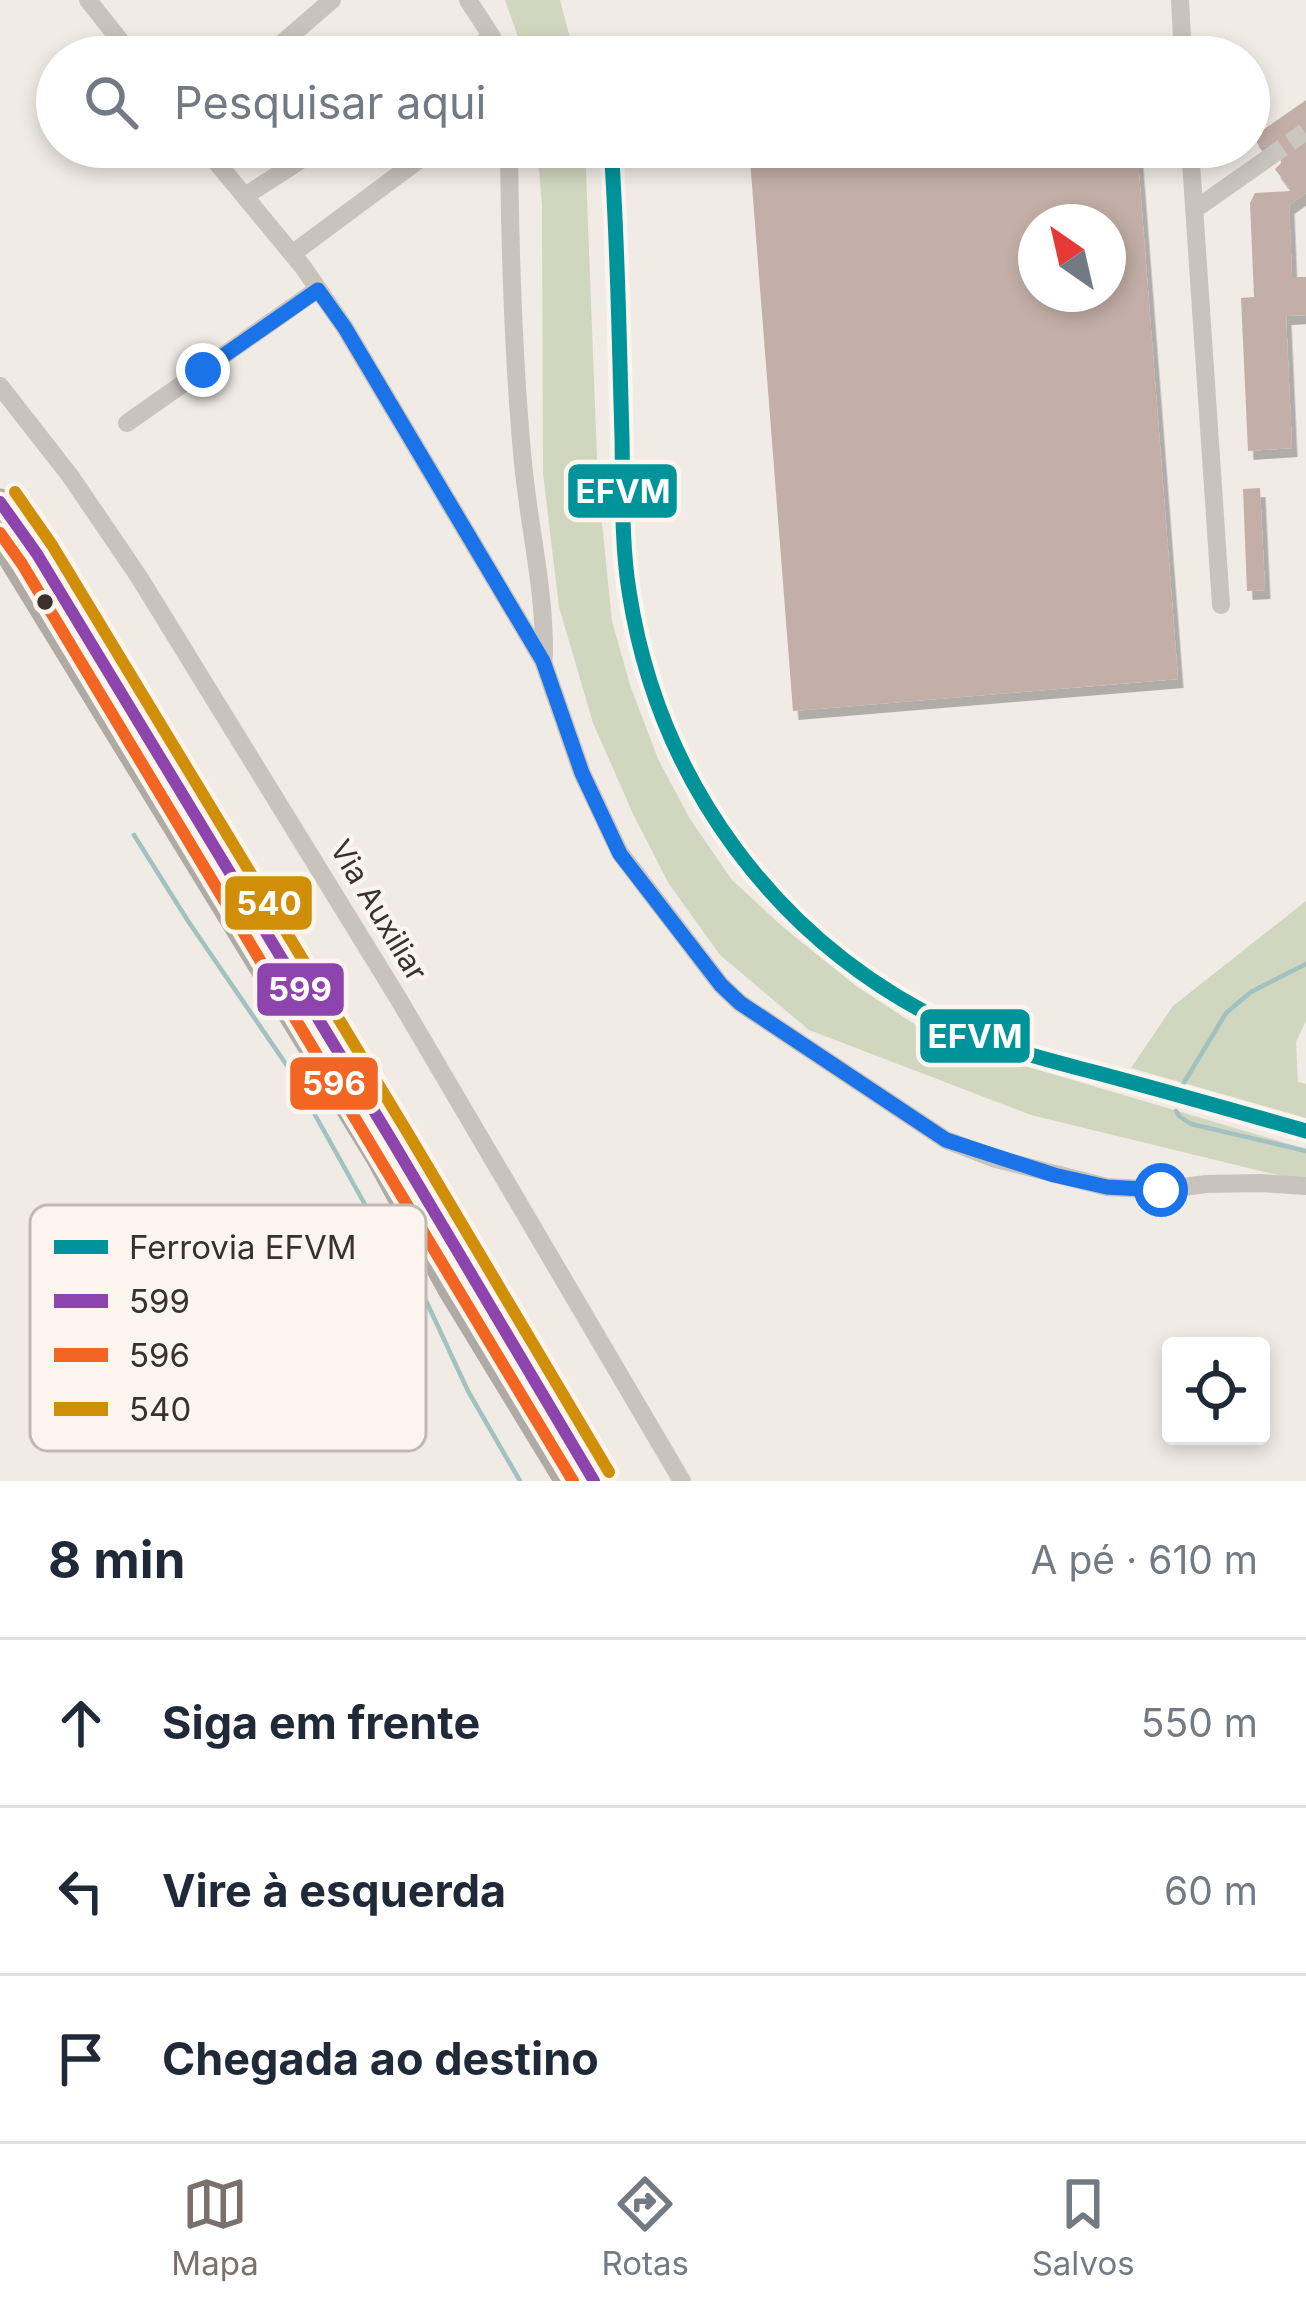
<!DOCTYPE html>
<html lang="pt">
<head>
<meta charset="utf-8">
<style>
  body { margin:0; font-family:Inter,sans-serif; background:#f2f2f3; color:#1f2937 }
  .controls { position:absolute; right:36px; bottom:36px; display:grid; overflow:hidden; border-radius:12px; box-shadow:0 6px 18px #0003 }
  .controls button { width:108px; height:108px; display:grid; place-items:center; padding:0; border:0; border-bottom:3px solid #e0e1e3; background:#fff; color:#1f2937; font:60px sans-serif }
  .compass { position:absolute; left:1018px; top:204px; width:108px; height:108px; border-radius:50%; background:#fff; box-shadow:0 6px 18px #0003; rotate:326deg }
  .stop { position:absolute; width:36px; height:36px; margin:-27px; border:9px solid #1a73e8; border-radius:50%; background:#fff }
  .stop.end { background:#1a73e8; border-color:#fff; box-shadow:0 3px 12px #0008 }
  .list { margin:0; padding:0; list-style:none }
  h2 { display:flex; justify-content:space-between; align-items:center; height:156px; margin:0; padding:0 48px; font-size:51px }
  h2 small { font-size:39px; font-weight:400; color:#747a83 }
  .list li { display:grid; grid-template-columns:78px 1fr auto; gap:36px; align-items:center; box-sizing:border-box; height:168px; padding:0 48px; border-top:3px solid #e0e1e3 }
  .list b { display:block; font-size:45px; white-space:nowrap }
  .list em { font-size:39px; font-style:normal; color:#747a83 }
  .icon { flex:none; width:66px; height:66px; fill:none; stroke:currentColor; stroke-width:2; stroke-linecap:round; stroke-linejoin:round }
  .map { position:relative; flex:none; width:1306px; height:1481px; overflow:hidden }
  .search { position:absolute; background:#fff; box-shadow:0 6px 18px #0003; left:36px; right:36px; top:36px; height:132px; display:flex; align-items:center; gap:30px; box-sizing:border-box; padding:0 42px; border-radius:66px; color:#747a83; font-size:45px }
  .sheet { height:660px; background:#fff }
  nav { display:flex; justify-content:space-around; align-items:center; box-sizing:border-box; height:168px; border-top:3px solid #e0e1e3; background:#fff; font-size:33px; color:#747a83 }
  nav a { display:grid; justify-items:center; gap:6px }
  nav .on { color:#7a716c }
  .map>svg:first-child { display:block }
</style>
</head>
<body>
<div class="map">
<svg width="1306" height="1481" viewBox="0 0 1306 1481">
  <defs>
    <filter id="shadow"><feDropShadow dx="5.5" dy="9" stdDeviation="0" flood-color="#0004"/></filter>
  </defs>
  <rect width="100%" height="100%" fill="#f0ebe5"/>
  <path fill="#d1d6bf" d="M505,0H560L575,57H525Z
    M537,147H585L598,484L612,621L630,685L658,759L690,819L732,880L784,928L856,986L925,1031L988,1055L1306,1149V1182L1031,1115L809,1030L720,955L669,884L634,816L593,723L559,607L543,473L542,205Z
    M1306,901V1021L1296,1042L1298,1082L1306,1084V1118L1131,1068L1173,1006Z"/>
  <g fill="none" stroke-linecap="round" stroke-linejoin="round">
    <path stroke="#a1c2c1" stroke-width="4.5" d="M134,835L188,921L290,1070L372,1217L421,1290L468,1391L520,1481
      M1179,1091L1226,1013L1251,992L1306,964
      M1176,1111L1179,1116L1191,1124L1306,1151"/>
  </g>
  <path fill="#c3afa7" fill-rule="evenodd" filter="url(#shadow)" d="M1128,37L1130,57H1001V48Z
    M1306,100V193L1289,205L1292,277H1306V315L1286,316L1292,448L1248,451L1241,298L1254,297L1250,203L1255,193L1291,191L1275,169L1281,163L1280,151L1273,145L1260,147L1253,137Z
    M749,147H1137L1178,679L793,711ZM1036,222H1108V294H1036Z
    M1260,488L1265,590L1247,591L1243,489Z"/>
  <g fill="none" stroke-linecap="round" stroke-linejoin="round">
    <path stroke="#ccc6c0" stroke-width="18" stroke-dasharray="18 9" stroke-linecap="butt" d="M1268,158L1306,131"/>
    <path stroke="#c9c3be" stroke-width="18" d="M88,0L133,57
      M468,0L492,37L498,57
      M1180,0L1183,57
      M266,57L332,0
      M461,57L492,37
      M204,147L303,267L345,328L543,661L582,773L620,853L721,985L740,1003L946,1140L996,1159L1107,1187L1161,1190L1206,1184L1259,1183L1306,1186
      M509,147C510,252 513,358 523,463C529,527 545,591 544,656
      M1190,147L1221,605
      M245,196L321,147
      M1194,210L1268,158
      M292,254L436,147
      M0,386L71,477L139,577L398,998L682,1481
      M127,423L318,289"/>
    <path stroke="#afaaa4" stroke-width="27" d="M0,502L37,554L394,1144L594,1481
      M0,539L379,1157L451,1289L568,1481"/>
    <g stroke="#fbf5ee" stroke-width="21">
      <path id="bus-1" d="M0,502L37,554L394,1144L594,1481"/>
    </g>
    <g stroke="#fbf5ee" stroke-width="21">
      <path id="bus-2" d="M0,533L22,564L573,1481"/>
    </g>
    <g stroke="#fbf5ee" stroke-width="21">
      <path id="bus-3" d="M15,492L52,545L409,1135L609,1472"/>
    </g>
    <use href="#bus-1" stroke="#8e44ad" stroke-width="12"/>
    <use href="#bus-2" stroke="#f26522" stroke-width="12"/>
    <use href="#bus-3" stroke="#d18e09" stroke-width="12"/>
    <g stroke="#fbf5ee" stroke-width="24">
      <path id="rail-1" d="M611,147C618,244 619,340 622,437C623,488 621,541 629,591C658,781 776,942 950,1025C999,1049 1053,1061 1105,1075C1172,1093 1239,1112 1306,1131"/>
    </g>
    <use href="#rail-1" stroke="#00939a" stroke-width="15"/>
  </g>
  <g fill="none" stroke-linecap="round" stroke-linejoin="round">
    <path stroke="#1a73e8" stroke-width="15" d="M203,370L318,290L345,328L543,661L582,773L620,854L721,985L740,1003L946,1140L1054,1175L1107,1187L1161,1190"/>
  </g>
  <circle fill="#3b302b" stroke="#fbf5ee" stroke-width="4.5" cx="45" cy="602" r="10"/>
  <g text-anchor="middle" dominant-baseline="central" stroke-width="9" stroke-linejoin="round" paint-order="stroke">
    <g font-size="30" fill="#3b302b" stroke="#fbf5ee">
      <text transform="translate(379 910) rotate(59)">Via Auxiliar</text>
    </g>
  </g>
  <rect x="30" y="1205" width="396" height="246" rx="18" fill="#fbf5ee" stroke="#c1bab4" stroke-width="3"/>
  <rect x="54" y="1240" width="54" height="14" fill="#00939a"/>
  <rect x="54" y="1294" width="54" height="14" fill="#8e44ad"/>
  <rect x="54" y="1348" width="54" height="14" fill="#f26522"/>
  <rect x="54" y="1402" width="54" height="14" fill="#d18e09"/>
  <g font-size="33" fill="#3b302b">
    <text x="129" y="1259">Ferrovia EFVM</text>
    <text x="129" y="1313">599</text>
    <text x="129" y="1367">596</text>
    <text x="129" y="1421">540</text>
  </g>
  <g stroke="#fbf5ee" stroke-width="4.5">
    <rect x="566" y="462" width="113" height="58" rx="12" fill="#00939a"/>
    <rect x="223" y="874" width="91" height="58" rx="12" fill="#d18e09"/>
    <rect x="255" y="961" width="91" height="57" rx="12" fill="#8e44ad"/>
    <rect x="918" y="1007" width="114" height="58" rx="12" fill="#00939a"/>
    <rect x="288" y="1055" width="92" height="57" rx="12" fill="#f26522"/>
  </g>
  <g font-size="33" text-anchor="middle" font-weight="bold" fill="#fff">
    <text x="623" y="503">EFVM</text>
    <text x="269" y="915">540</text>
    <text x="300" y="1001">599</text>
    <text x="975" y="1048">EFVM</text>
    <text x="334" y="1095">596</text>
  </g>
</svg>
<div class="controls">
<button><svg class="icon" aria-label="locate" viewBox="0 0 24 24"><circle cx="12" cy="12" r="6"/><path d="M12 2v4M12 18v4M2 12h4M18 12h4"/></svg></button>
</div>
<svg class="compass" viewBox="-18 -18 36 36"><path d="M0-13l5 13h-10z" fill="#e53935"/><path d="M0 13l5-13h-10z" fill="#747a83"/></svg>
<div class="stop" style="left:1161px;top:1190px"></div>
<div class="stop end" style="left:203px;top:370px"></div>
<div class="search"><svg class="icon" aria-label="search" viewBox="0 0 24 24"><circle cx="10" cy="10" r="6"/><path d="M15 15l6 6"/></svg>Pesquisar aqui</div>
</div>
<section class="sheet">
<h2>8 min<small>A pé · 610 m</small></h2>
<ul class="list">
<li><svg class="icon" aria-label="ahead" viewBox="0 0 24 24"><path d="M12 20V5M6 11l6-6 6 6"/></svg><div><b>Siga em frente</b></div><em>550 m</em></li>
<li><svg class="icon" aria-label="left" viewBox="0 0 24 24"><path d="M17 20v-9H6M10 6l-5 5 5 5"/></svg><div><b>Vire à esquerda</b></div><em>60 m</em></li>
<li><svg class="icon" aria-label="arrive" viewBox="0 0 24 24"><path d="M6 21V4h12l-3 4 3 4H6"/></svg><div><b>Chegada ao destino</b></div></li>
</ul>
</section>
<nav>
<a class="on"><svg class="icon" aria-label="map" viewBox="0 0 24 24"><path d="M3 6l6-2 6 2 6-2v14l-6 2-6-2-6 2zM9 4v14M15 6v14"/></svg>Mapa</a>
<a><svg class="icon" aria-label="directions" viewBox="0 0 24 24"><path d="M12 3l9 9-9 9-9-9zM9 14v-3h6M13 9l2 2-2 2"/></svg>Rotas</a>
<a><svg class="icon" aria-label="saved" viewBox="0 0 24 24"><path d="M7 4h10v16l-5-4-5 4z"/></svg>Salvos</a>
</nav>
</body>
</html>
